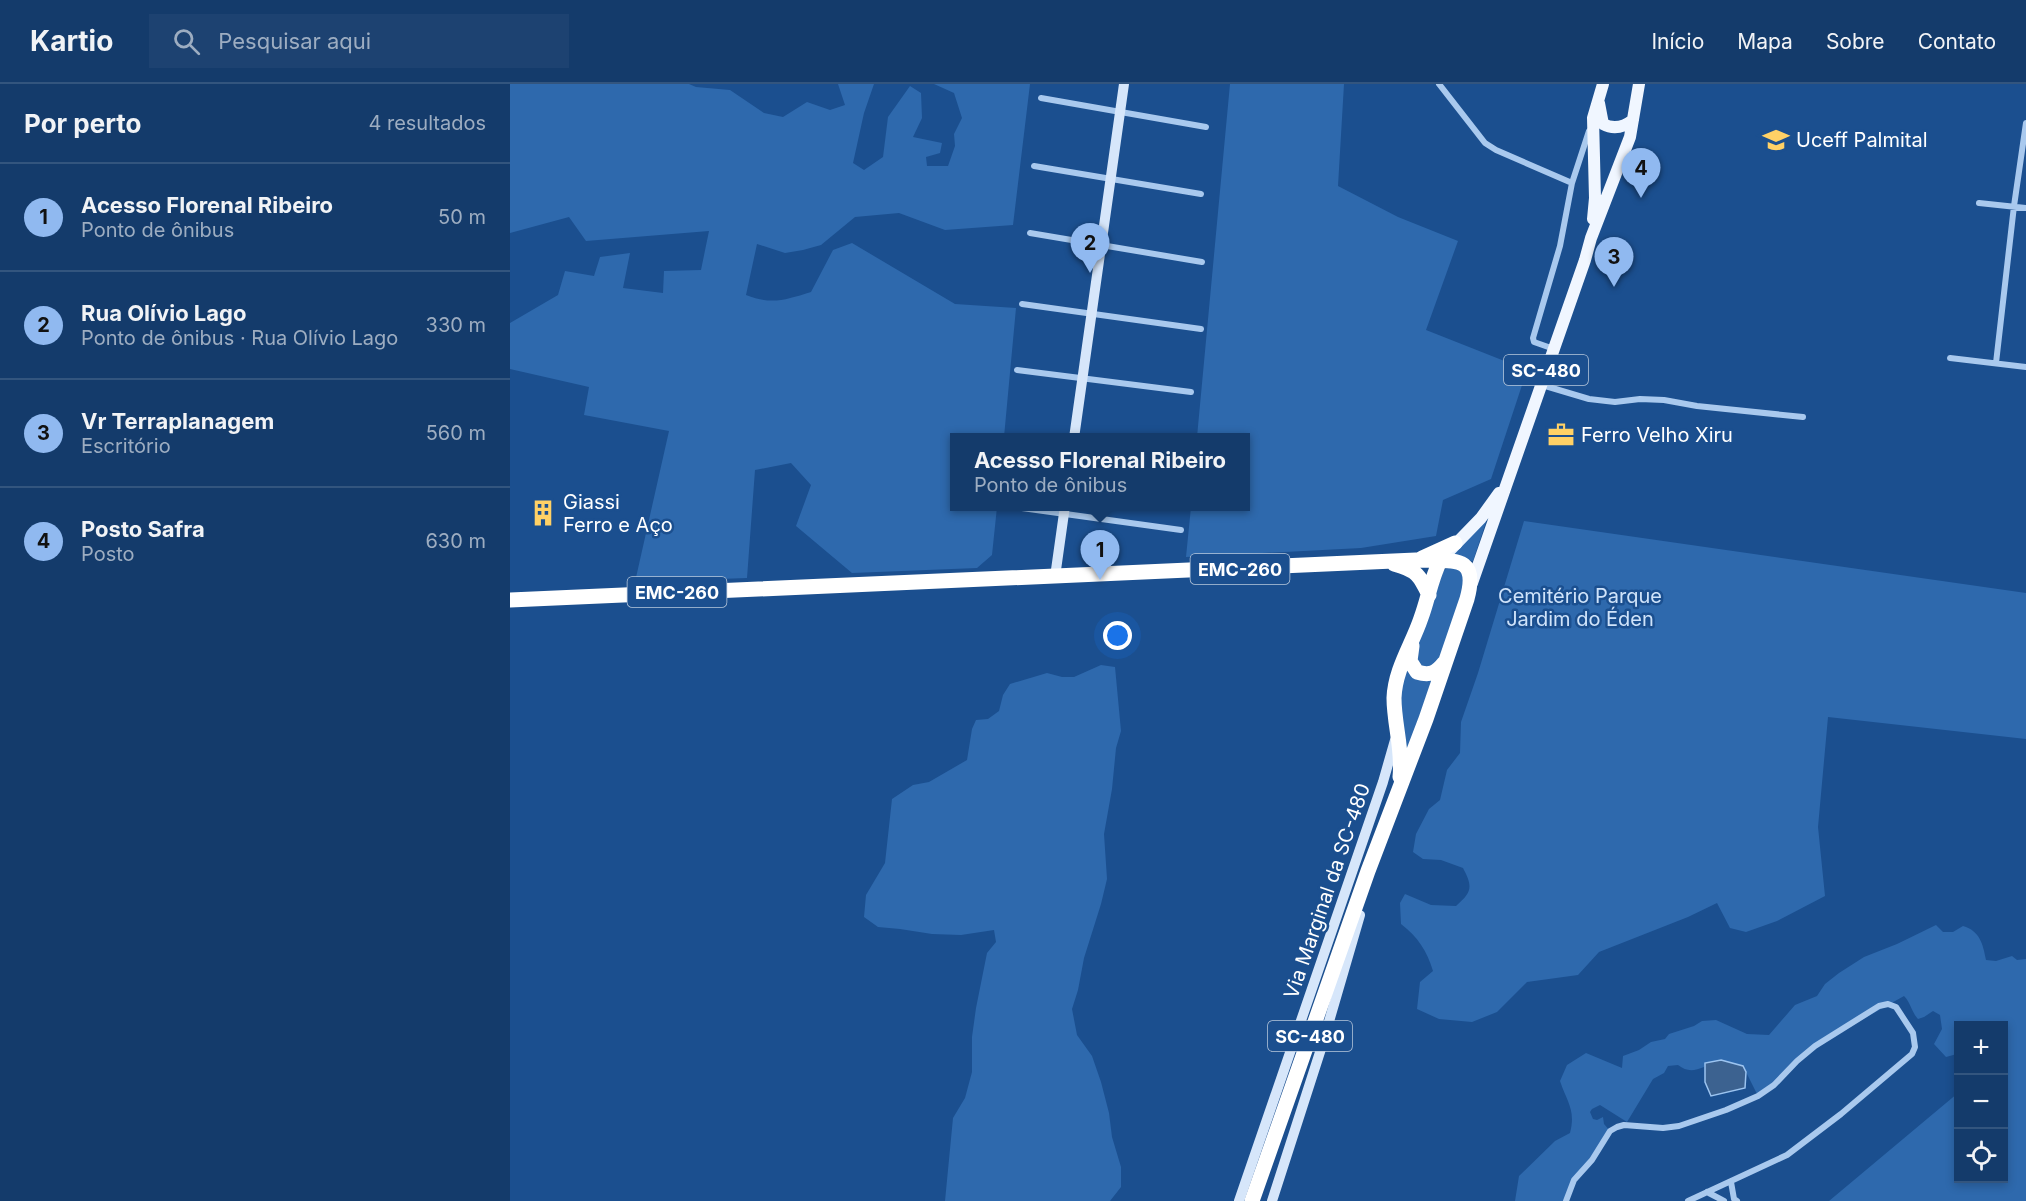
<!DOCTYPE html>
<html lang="pt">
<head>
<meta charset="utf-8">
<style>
  body { margin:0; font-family:Inter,sans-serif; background:#1d4271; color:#f1f3f6 }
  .controls { position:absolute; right:18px; bottom:18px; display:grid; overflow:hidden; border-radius:0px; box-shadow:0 3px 9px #0003 }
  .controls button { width:54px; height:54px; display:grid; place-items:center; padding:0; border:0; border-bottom:2px solid #33557e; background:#143b6b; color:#f1f3f6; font:30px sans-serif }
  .you { position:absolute; left:608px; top:552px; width:21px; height:21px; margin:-15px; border:4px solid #fff; border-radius:50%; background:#1a73e8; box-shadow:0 0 0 9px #1a73e833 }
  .badge { display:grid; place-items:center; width:39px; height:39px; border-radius:50%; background:#90b9f0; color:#111; font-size:20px; font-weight:700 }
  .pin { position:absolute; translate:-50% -50px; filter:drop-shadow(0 2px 3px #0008) }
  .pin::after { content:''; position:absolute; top:32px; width:21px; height:18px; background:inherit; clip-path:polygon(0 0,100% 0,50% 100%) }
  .popup { position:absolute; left:440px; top:349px; width:300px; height:78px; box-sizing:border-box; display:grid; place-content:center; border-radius:0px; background:#143b6b; filter:drop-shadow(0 2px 4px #0005); font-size:20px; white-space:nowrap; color:#9dadc1 }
  .popup b { font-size:22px; color:#f1f3f6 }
  .popup::after { content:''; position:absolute; left:50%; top:100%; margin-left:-12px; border:12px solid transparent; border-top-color:#143b6b }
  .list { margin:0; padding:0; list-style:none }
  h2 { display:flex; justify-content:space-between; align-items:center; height:78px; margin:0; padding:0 24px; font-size:26px }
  h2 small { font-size:20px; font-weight:400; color:#9dadc1 }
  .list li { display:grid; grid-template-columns:39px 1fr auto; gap:18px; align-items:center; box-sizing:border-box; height:108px; padding:0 24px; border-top:2px solid #33557e }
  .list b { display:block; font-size:22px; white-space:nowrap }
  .list p { margin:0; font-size:20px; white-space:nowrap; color:#9dadc1 }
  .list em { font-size:20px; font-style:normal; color:#9dadc1 }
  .icon { flex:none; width:33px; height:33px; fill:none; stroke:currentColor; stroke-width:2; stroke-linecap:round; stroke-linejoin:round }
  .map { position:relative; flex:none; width:1516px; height:1117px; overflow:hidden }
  header { display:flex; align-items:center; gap:36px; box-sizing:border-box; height:84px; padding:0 30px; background:#143b6b; border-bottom:2px solid #33557e }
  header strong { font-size:28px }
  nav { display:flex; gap:33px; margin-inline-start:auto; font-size:21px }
  .search { width:420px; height:54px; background:#1d4271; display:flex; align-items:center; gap:15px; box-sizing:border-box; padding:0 21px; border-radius:0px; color:#9dadc1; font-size:22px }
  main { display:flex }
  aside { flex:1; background:#143b6b }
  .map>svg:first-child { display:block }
</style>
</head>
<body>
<header>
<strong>Kartio</strong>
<div class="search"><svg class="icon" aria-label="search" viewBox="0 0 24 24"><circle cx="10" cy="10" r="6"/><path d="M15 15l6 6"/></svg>Pesquisar aqui</div>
<nav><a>Início</a><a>Mapa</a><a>Sobre</a><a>Contato</a></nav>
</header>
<main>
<aside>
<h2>Por perto<small>4 resultados</small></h2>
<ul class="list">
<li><span class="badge">1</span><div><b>Acesso Florenal Ribeiro</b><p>Ponto de ônibus</p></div><em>50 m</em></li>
<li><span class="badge">2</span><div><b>Rua Olívio Lago</b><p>Ponto de ônibus · Rua Olívio Lago</p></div><em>330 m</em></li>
<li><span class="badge">3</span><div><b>Vr Terraplanagem</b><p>Escritório</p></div><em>560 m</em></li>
<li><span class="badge">4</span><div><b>Posto Safra</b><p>Posto</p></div><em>630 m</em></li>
</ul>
</aside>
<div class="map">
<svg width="1516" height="1117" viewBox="0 0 1516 1117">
  <rect width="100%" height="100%" fill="#1b4f8f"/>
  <path fill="#2e69ad" d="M0,0H179L186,3L220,6L254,29L273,33L297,18L320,26L335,21L328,0H364L354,29L343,79L354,86L373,73L378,33L400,2L411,9L412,34L403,53L432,59L430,69L416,73L417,82H438L445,62L444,50L452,34L444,9L424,0H520L503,141L435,146L389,129L345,133L311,161L293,166L275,169L247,160L236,211C262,221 275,216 301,208L323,166L342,159L445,220L506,224L494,353L444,354V422L487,423L482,471L467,484L342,489L286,442L301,401L281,379L245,386L237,494L125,498L159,347L74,331L79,303L0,285V239L48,211L55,187L84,192L90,173L120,169L113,204L153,209L154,187L191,186L199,147L76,157L59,133L0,149Z
    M720,0H834L828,102L888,133L948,157L916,246L1017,286L981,395L933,416L926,452L851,464L676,473L681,423L736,422V354L687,353Z
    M977,435L963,477L939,474Z
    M1014,437L1516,509V655L1318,633L1308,743L1315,812L1267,837L1236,848L1220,844L1207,819L1178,833L1089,868L1068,891L1017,898L987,928L962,938L929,935L907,925L910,898L923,887C917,867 908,853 891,840L890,819L895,810L921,821L946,822C962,808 963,803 953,784L931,776L913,775L903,768L906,750L919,725L930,716L937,686L950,669L951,638L968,589Z
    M940,483L949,485L956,497L928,579L924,582L910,583L904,565L934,486Z
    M591,581L605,583L611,647L606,664L602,705L594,750L597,795L591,820L574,874L568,906L562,925L567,951L582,972L591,998L599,1029L602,1053L611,1083V1103L600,1117H435L443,1034L455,1014L462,988V953L466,924L477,869L486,858L484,846L451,851L422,850L390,845L368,843L354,833L356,811L375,779L382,715L403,701L419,698L457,676L462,645L466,636L478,635L489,627L493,611L500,600L537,589L552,593H564Z
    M898,586L922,596L896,670H894L889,594Z
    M1426,841L1433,848H1443L1453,842C1470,847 1473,860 1476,876L1486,877L1502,872L1507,876L1516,875V1117H1319L1448,1009V1094H1494V942H1448V980L1447,970L1436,973L1424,960L1432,945L1430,931L1423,927L1414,933L1408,935C1401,927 1401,919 1394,912L1305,962L1248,1012L1233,982L1196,979L1194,983C1184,987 1177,988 1168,981L1158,982L1154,989L1143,995L1117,1038L1090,1021L1082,1025L1080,1028L1083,1035L1087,1036L1093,1033L1094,1040L1100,1047L1064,1097L1056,1117H1005L1009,1092L1045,1057L1060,1049C1066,1026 1057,1018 1050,997L1057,981L1076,969L1112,984L1113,972L1129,966L1141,958L1155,955L1159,950L1184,942L1192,937L1206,936L1237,950L1259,951L1285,921L1307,912L1315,900L1329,889L1354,873L1387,860Z"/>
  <path fill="#3c6290" stroke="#9cc4f0" stroke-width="1.5" d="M1211,976L1233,982L1236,988L1235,1004L1201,1012L1195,998V979Z"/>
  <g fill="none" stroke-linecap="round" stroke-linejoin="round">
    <path stroke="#a9c9ee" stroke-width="6" d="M929,0L975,59L986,66L1062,99
      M531,14L696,43
      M524,82L691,110
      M1469,119L1516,124
      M520,149L692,178
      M512,220L691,245
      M1044,265L1024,258L1023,254L1050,162L1062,99L1079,47
      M1440,274L1516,283
      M1486,279L1504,122L1516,39
      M507,286L681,308
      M1032,301L1079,315L1105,318L1130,315L1154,316L1187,322L1293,333
      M498,422L671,446
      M1221,1098L1224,1115L1227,1117
      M1197,1108L1214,1117
      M1056,1117L1064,1096L1082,1076L1100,1047L1107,1043L1114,1041L1153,1044L1169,1042L1216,1026L1248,1012L1264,1001L1287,977L1305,962L1369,922L1378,920L1386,923L1403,949L1405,963L1402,970L1331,1030L1277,1071L1178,1117"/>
    <path stroke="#d6e6fa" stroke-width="10" d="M564,354L614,0
      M545,493L555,422
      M729,1117L873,698L885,656
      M762,1117L811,965L850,831"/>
    <path stroke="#f0f6ff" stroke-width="12" d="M1089,19L1093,40C1104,46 1114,43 1123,36
      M1083,135L1085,114L1083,34L1093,0
      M940,466L971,434L989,409
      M962,499L1075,176L1081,154L1120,53L1129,0"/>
    <path stroke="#fff" stroke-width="15" d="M912,474L945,459
      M884,480C907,486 910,492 919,511
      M0,516L906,476C940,478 970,468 957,515L916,635L858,787L742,1117
      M902,562L900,577L907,588C920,592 926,589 934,579
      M890,693C893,666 884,640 884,614C885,585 902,561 911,534C918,515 921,495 930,477"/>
  </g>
  <defs>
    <g id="university-bare" transform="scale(2.07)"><path d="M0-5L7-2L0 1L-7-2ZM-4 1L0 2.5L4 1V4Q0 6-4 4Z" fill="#ffd166" stroke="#1b4f8f" stroke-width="2.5" paint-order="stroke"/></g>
    <g id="office-bare" transform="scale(2.07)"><path d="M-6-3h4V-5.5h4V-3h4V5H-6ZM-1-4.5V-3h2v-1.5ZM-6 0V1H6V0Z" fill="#ffd166" stroke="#1b4f8f" stroke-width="2.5" paint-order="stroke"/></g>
    <g id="building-bare" transform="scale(2.07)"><path d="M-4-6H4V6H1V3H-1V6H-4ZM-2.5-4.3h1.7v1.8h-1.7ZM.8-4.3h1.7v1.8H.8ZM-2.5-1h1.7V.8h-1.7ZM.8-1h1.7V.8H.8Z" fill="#ffd166" stroke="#1b4f8f" stroke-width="2.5" paint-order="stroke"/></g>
  </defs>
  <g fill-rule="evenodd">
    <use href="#university-bare" x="1266" y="56"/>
    <use href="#office-bare" x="1051" y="351"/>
    <use href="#building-bare" x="33" y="429"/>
  </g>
  <g text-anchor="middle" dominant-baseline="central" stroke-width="5" stroke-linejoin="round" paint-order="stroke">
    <g fill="#1b4f8f" stroke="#bbcadd" stroke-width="1.5">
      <rect x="994" y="271" width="84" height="30" rx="4.5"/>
      <rect x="680.5" y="470" width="99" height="30" rx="4.5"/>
      <rect x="117.5" y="493" width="99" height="30" rx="4.5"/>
      <rect x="758" y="937" width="84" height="30" rx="4.5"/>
    </g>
    <g font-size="18" font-weight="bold" fill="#fff">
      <text x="1036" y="286">SC-480</text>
      <text x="730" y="485">EMC-260</text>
      <text x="167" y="508">EMC-260</text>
      <text x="800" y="952">SC-480</text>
    </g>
    <g font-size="20" fill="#fff" stroke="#1b4f8f" text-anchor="start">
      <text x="1286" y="56">Uceff Palmital</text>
      <text x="1071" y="351">Ferro Velho Xiru</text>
      <text x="53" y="418">Giassi<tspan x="53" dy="23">Ferro e Aço</tspan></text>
    </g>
    <g font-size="20" fill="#cfe3fa" stroke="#1b4f8f">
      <text x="1070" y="512">Cemitério Parque<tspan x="1070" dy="23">Jardim do Éden</tspan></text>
    </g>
    <g font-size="20" fill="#fff" stroke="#1b4f8f">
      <text transform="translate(817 807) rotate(-71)">Via Marginal da SC-480</text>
    </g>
  </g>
</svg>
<div class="controls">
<button>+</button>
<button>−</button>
<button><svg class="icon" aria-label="locate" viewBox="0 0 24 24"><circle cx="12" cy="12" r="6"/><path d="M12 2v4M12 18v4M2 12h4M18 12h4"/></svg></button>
</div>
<div class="you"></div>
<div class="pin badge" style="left:590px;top:496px">1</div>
<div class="popup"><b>Acesso Florenal Ribeiro</b>Ponto de ônibus</div>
<div class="pin badge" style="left:580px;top:189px">2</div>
<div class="pin badge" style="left:1104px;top:203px">3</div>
<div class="pin badge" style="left:1131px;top:114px">4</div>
</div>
</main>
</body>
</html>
